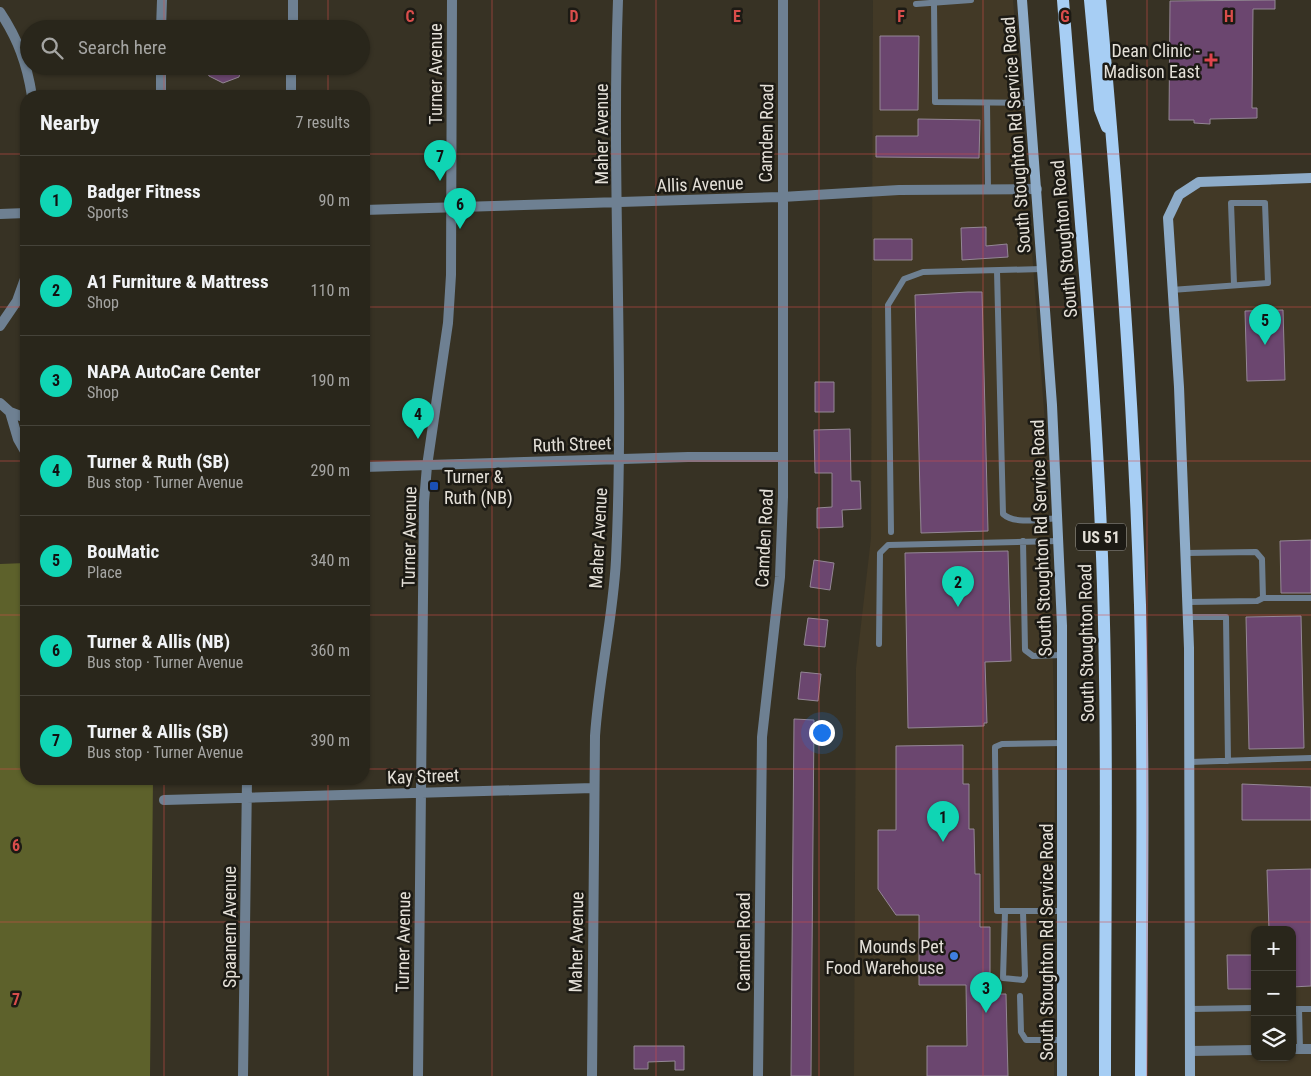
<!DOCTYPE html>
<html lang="en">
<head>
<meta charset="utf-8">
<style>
  body { margin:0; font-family:"Roboto Condensed",sans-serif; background:#353228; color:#f1f3f6 }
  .controls { position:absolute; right:15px; bottom:15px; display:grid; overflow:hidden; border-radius:10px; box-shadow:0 1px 4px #0004 }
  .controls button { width:45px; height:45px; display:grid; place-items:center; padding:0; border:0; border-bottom:1px solid #45433a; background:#29261b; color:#f1f3f6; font:25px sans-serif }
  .you { position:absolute; left:821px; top:732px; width:18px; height:18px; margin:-12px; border:4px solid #fff; border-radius:50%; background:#1a73e8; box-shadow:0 0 0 8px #1a73e833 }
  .badge { display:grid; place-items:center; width:32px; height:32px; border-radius:50%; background:#0fd5b4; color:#111; font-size:16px; font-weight:700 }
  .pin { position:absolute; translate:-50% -41px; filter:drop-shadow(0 1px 2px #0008) }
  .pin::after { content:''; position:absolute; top:26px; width:18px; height:15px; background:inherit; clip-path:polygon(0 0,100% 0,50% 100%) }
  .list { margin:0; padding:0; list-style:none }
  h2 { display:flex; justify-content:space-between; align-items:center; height:65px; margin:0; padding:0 20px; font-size:21px }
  h2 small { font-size:16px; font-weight:400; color:#a5a5a3 }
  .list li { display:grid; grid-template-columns:32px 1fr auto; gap:15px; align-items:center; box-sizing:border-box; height:90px; padding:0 20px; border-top:1px solid #45433a }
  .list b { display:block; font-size:19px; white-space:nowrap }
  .list p { margin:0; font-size:16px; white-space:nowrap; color:#a5a5a3 }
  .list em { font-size:16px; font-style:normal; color:#a5a5a3 }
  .icon { flex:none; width:28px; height:28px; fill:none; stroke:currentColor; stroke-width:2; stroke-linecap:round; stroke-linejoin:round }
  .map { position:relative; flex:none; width:1311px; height:1076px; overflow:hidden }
  .search { position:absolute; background:#29261b; box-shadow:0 1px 4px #0004; left:20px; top:20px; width:350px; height:55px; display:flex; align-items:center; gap:12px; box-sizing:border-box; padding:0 18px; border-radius:28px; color:#a5a5a3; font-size:19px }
  .panel { position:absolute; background:#29261b; box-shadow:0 1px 4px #0004; left:20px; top:90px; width:350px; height:695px; border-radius:20px }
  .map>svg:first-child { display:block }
</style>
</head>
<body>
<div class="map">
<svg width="1311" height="1076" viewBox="0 0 1311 1076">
  <rect width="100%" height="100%" fill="#373224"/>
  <path fill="#423926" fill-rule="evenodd" d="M873,0H1013L1046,437L1055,733L1054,1076H854L856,668L871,538Z
    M1311,178V1076H1190L1189,648L1168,218L1192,185ZM1255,930H1292V1057H1255Z"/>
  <path fill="#5d612b" d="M26,563V779H153L150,1076H0V564Z"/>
  <path fill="#6b466f" stroke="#948795" d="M1275,0V9H1253L1252,108H1257V118L1210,119V124L1194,123V120H1169L1170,1Z
    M880,36H919L918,110H880Z
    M205,66H242L239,77L223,83L209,76Z
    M918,119L980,120L979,158L876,157V136H918Z
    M986,227V246L1007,244L1008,257L962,260L961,228Z
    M874,239H912V260H874Z
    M968,292H982L988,531L921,533L915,295Z
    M1283,310L1285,380L1247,381L1245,311Z
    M815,382H834V412H815Z
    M850,429L851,481H860L861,509L842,510L843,527L817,528V508L832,507V473H815L814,430Z
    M1311,540V593H1281L1280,541Z
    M1008,551L1011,661L985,662L987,723H984V726L908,728L905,553Z
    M814,560L834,563L830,590L810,587Z
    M1301,616L1304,748L1249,749L1246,617Z
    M808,618L828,620L825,647L804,645Z
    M801,672L821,674L818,701L798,699Z
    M794,719L814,720L811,1076H791Z
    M963,745V784H969V829H974L975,874H980V927H990V994H1006L1008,1076H927V1046H967L966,985H919V915H896L878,889V830H896V746Z
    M1242,784L1311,787V820H1242Z
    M1311,869V986L1292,987V930H1269L1267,870Z
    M1227,955H1255V989H1228Z
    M634,1046H684V1070H675V1061L648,1062V1069H634Z"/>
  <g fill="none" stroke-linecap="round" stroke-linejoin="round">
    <path stroke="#6e8092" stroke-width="6" d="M934,3L935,102L1031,103
      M916,4L971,0
      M987,103L988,190
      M997,271L1003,514C1015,525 1042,519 1058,518
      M1171,290L1268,283L1265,203H1231L1234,284
      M891,532L888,305L904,279L923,272L1042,269
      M1023,541L1025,650L1033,656L1062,655
      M1186,553L1256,552L1262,559L1263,598L1257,601L1188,602
      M1263,598H1311
      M1188,617H1226L1228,761
      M879,644L880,553L888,545L1059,541
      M1190,762L1311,758
      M1063,911H997L995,752V747L1002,744L1063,743
      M1005,912L1003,978L1023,980L1025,976L1023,912
      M1020,996L1021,1032L1026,1040H1062
      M1190,1009L1255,1008
      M1292,1009H1311
      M1299,1009L1300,1049"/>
    <path stroke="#6e8092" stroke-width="10" d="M0,12C18,39 27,64 32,96
      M161,29L162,0
      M293,29V0
      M161,96V66
      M291,96V66
      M364,210L782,197L899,190L1037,189
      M0,214L26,213
      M0,326L17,301L26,276
      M0,403L10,412L26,418
      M10,412L18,439L26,453
      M364,467L688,457H782
      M164,800L593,788
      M1292,1049H1311
      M1190,1051L1255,1050
      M243,1076L247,779
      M418,1076L424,502L427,466L448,323L451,275L452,0
      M592,1076L595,736C599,677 613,618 616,560C625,373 611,186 618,0
      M758,1076L762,737L780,577L783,497V0"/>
    <path stroke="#8eacc9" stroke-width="10" d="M1022,0L1052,405L1062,626V1076
      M1190,1076L1189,648L1179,387L1168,218L1179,195L1199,182L1311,178"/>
    <path stroke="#a7cef4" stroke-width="12" d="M1063,0C1076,169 1092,338 1100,508C1109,697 1105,887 1105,1076
      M1090,0L1100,109L1107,127
      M1100,0C1118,201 1134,403 1140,605C1144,762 1142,919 1141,1076"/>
  </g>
  <path fill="none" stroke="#d94d4b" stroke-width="1" stroke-opacity="0.55" d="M164,0V29M328,0V29M492,0V1076M656,0V1076M819,0V1076M983,0V1076M1147,0V1076M164,66V96M328,66V96M0,154H26M364,154H1311M0,307H26M364,307H1311M0,461H26M364,461H1311M0,615H26M364,615H1311M0,769H26M364,769H1311M164,779V1076M328,779V1076M0,922H1311"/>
  <path fill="#e0444e" stroke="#1c1a14" stroke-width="2" d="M1208.5 52.5h5v5h5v5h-5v5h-5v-5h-5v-5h5z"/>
  <rect fill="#1a4fb4" stroke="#1c1a14" stroke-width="2" x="429" y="481" width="10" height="10" rx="2.5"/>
  <circle fill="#3f7fe0" stroke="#1c1a14" stroke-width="2" cx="954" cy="956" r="5"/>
  <g text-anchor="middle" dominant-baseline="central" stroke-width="5" stroke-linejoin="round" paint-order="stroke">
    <rect fill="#1c1a14" stroke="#a8a59d" stroke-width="1" x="1076" y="523.5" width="50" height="27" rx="4"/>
    <g font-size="16" font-weight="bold" fill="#e4e0d8">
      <text x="1101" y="537">US 51</text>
    </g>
    <g font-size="18" fill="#e4e0d8" stroke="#1c1a14" text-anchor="end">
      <text x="1200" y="50">Dean Clinic -<tspan x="1200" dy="21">Madison East</tspan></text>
      <text x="444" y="476" text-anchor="start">Turner &amp;<tspan x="444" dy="21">Ruth (NB)</tspan></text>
      <text x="944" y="946">Mounds Pet<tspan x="944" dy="21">Food Warehouse</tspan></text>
    </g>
    <g font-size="18" fill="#e4e0d8" stroke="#1c1a14">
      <text transform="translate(435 74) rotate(-90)">Turner Avenue</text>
      <text transform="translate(766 133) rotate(-89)">Camden Road</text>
      <text transform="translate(601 134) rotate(-90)">Maher Avenue</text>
      <text transform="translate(1016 135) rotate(-94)">South Stoughton Rd Service Road</text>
      <text transform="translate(700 184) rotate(-2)">Allis Avenue</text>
      <text transform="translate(1064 239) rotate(-95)">South Stoughton Road</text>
      <text transform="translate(572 444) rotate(-2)">Ruth Street</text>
      <text transform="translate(409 537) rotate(-89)">Turner Avenue</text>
      <text transform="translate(598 538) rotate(-87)">Maher Avenue</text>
      <text transform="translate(764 538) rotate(-87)">Camden Road</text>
      <text transform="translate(1041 538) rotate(-92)">South Stoughton Rd Service Road</text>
      <text transform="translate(1086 643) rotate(-91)">South Stoughton Road</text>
      <text transform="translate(423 776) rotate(-2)">Kay Street</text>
      <text transform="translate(229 927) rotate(-90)">Spaanem Avenue</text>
      <text transform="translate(403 942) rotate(-89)">Turner Avenue</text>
      <text transform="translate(576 942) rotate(-89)">Maher Avenue</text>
      <text transform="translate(743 942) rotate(-90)">Camden Road</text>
      <text transform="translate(1046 942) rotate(-90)">South Stoughton Rd Service Road</text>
    </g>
  </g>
  <g font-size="16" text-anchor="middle" font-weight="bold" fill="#d94d4b" stroke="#1c1a14" stroke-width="5" stroke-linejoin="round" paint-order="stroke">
    <text x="410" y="22">C</text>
    <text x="574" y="22">D</text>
    <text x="737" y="22">E</text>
    <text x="901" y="22">F</text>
    <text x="1065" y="22">G</text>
    <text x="1229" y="22">H</text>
    <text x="16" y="851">6</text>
    <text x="16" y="1005">7</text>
  </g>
</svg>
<div class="controls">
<button>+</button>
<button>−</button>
<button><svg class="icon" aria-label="layers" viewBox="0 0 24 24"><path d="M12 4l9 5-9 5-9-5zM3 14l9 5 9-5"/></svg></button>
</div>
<div class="you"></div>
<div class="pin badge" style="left:943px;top:842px">1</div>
<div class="pin badge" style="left:958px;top:607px">2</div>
<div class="pin badge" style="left:986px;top:1013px">3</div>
<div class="pin badge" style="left:418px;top:439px">4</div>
<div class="pin badge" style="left:1265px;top:345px">5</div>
<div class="pin badge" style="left:460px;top:229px">6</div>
<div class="pin badge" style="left:440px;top:181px">7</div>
<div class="search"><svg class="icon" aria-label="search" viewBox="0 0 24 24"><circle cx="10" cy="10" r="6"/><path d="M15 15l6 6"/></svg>Search here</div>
<section class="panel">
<h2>Nearby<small>7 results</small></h2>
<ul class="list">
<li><span class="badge">1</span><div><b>Badger Fitness</b><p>Sports</p></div><em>90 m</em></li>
<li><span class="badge">2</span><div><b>A1 Furniture &amp; Mattress</b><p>Shop</p></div><em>110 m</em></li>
<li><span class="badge">3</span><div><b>NAPA AutoCare Center</b><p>Shop</p></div><em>190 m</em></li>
<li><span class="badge">4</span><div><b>Turner &amp; Ruth (SB)</b><p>Bus stop · Turner Avenue</p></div><em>290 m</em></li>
<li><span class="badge">5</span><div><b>BouMatic</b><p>Place</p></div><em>340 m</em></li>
<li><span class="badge">6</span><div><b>Turner &amp; Allis (NB)</b><p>Bus stop · Turner Avenue</p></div><em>360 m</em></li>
<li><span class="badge">7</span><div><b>Turner &amp; Allis (SB)</b><p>Bus stop · Turner Avenue</p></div><em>390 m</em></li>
</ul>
</section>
</div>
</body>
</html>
